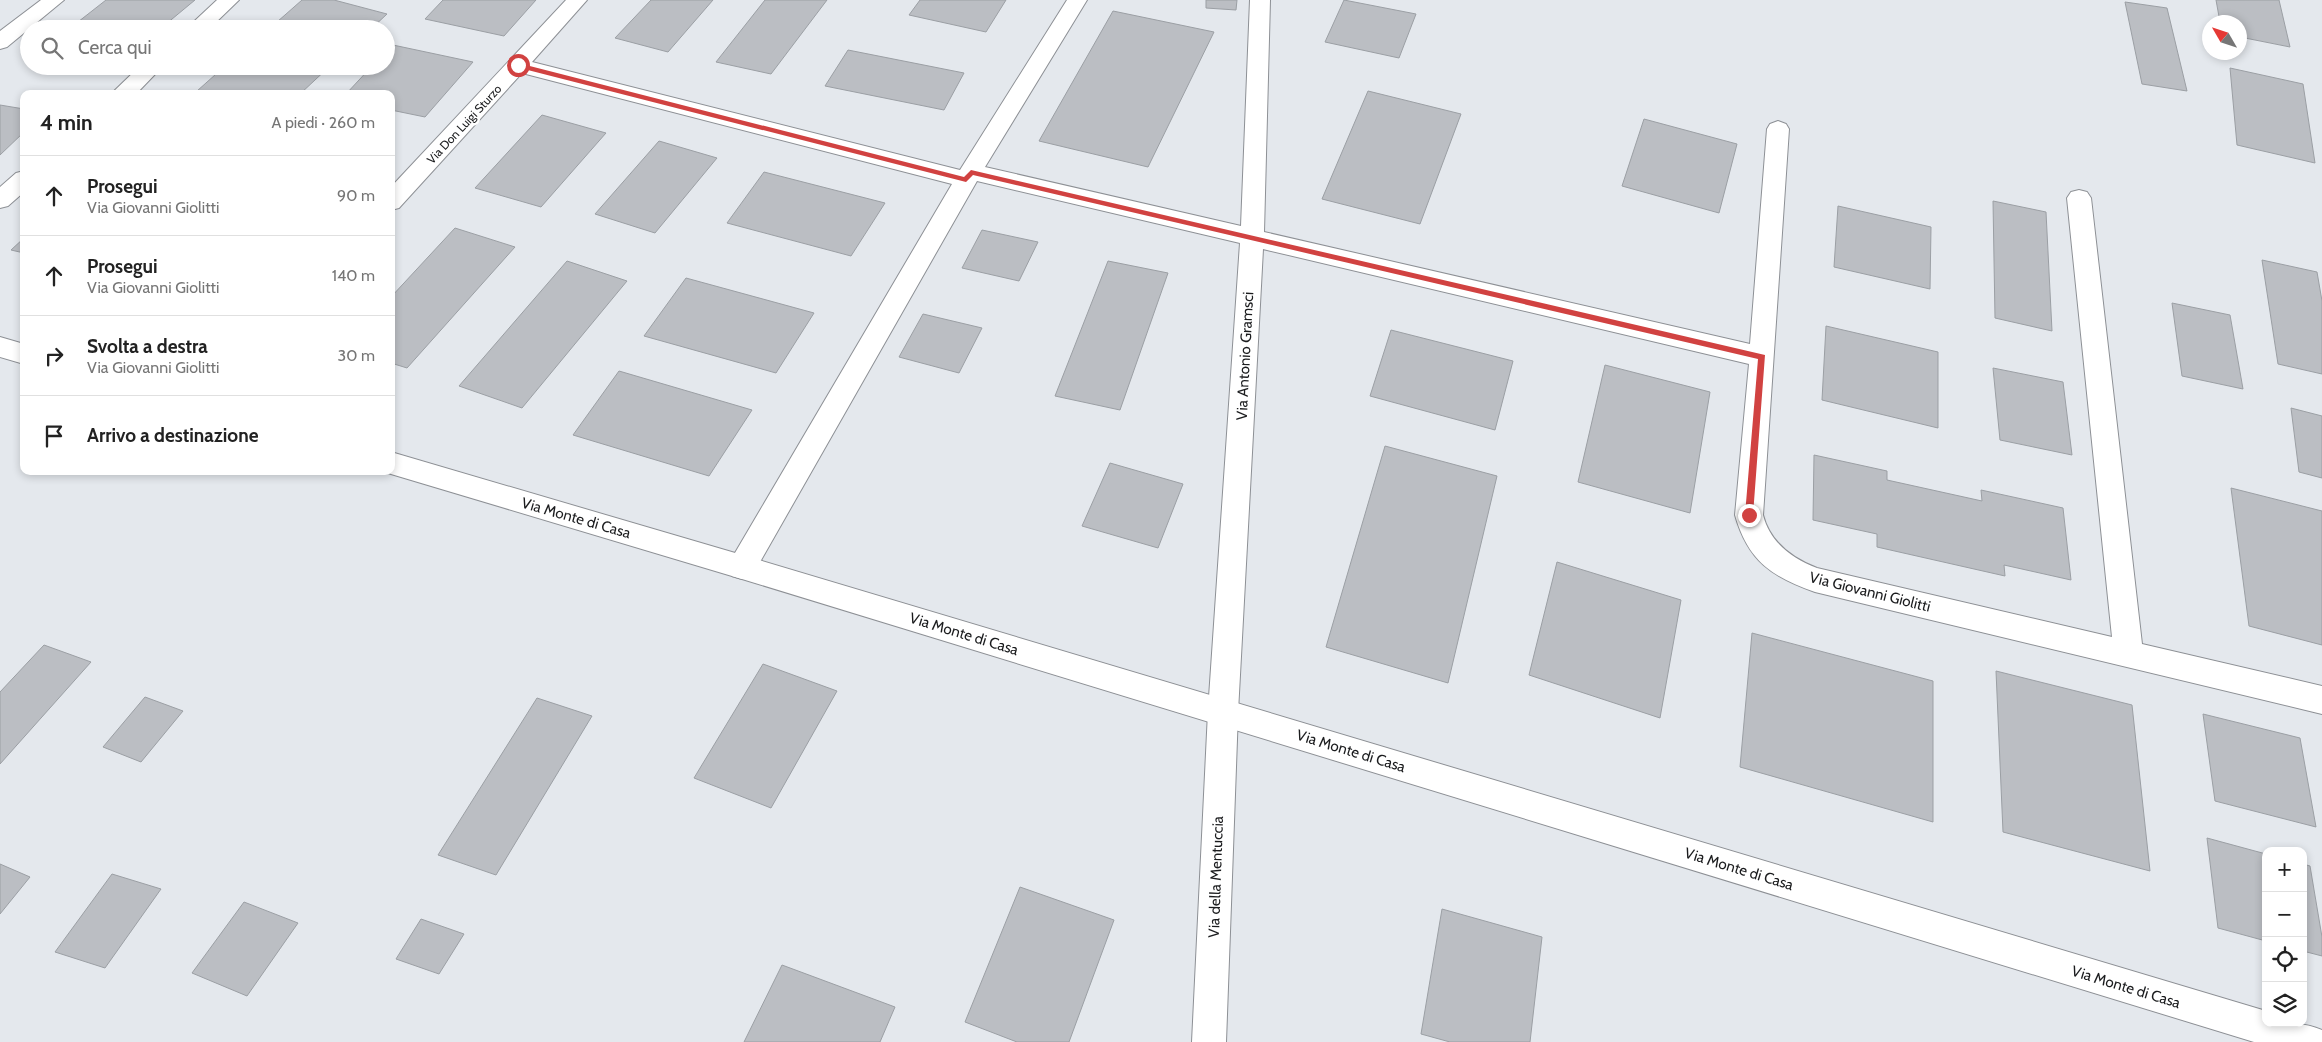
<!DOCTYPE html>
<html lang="it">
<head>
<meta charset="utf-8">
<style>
  body { margin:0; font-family:Cabin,sans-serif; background:#f6f6f6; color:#222 }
  .controls { position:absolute; right:15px; bottom:15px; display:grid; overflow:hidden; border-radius:10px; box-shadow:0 2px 8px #0003 }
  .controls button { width:45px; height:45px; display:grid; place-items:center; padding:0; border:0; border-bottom:1px solid #e0e0e0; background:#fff; color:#222; font:25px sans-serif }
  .compass { position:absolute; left:2202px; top:15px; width:45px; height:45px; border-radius:50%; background:#fff; box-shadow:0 2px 8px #0003; rotate:309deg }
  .stop { position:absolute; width:15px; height:15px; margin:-11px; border:4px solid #d14241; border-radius:50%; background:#fff }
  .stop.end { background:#d14241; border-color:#fff; box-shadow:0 1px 5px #0008 }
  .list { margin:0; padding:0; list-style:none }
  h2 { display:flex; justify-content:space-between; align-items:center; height:65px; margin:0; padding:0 20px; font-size:21px }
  h2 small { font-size:16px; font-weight:400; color:#767676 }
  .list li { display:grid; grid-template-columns:32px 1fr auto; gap:15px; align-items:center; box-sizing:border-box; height:80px; padding:0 20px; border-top:1px solid #e0e0e0 }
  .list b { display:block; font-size:19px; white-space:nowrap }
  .list p { margin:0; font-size:16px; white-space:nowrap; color:#767676 }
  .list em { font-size:16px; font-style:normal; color:#767676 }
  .icon { flex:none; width:28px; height:28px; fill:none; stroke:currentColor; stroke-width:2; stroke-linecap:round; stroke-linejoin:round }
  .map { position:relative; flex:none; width:2322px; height:1042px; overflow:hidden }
  .search { position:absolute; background:#fff; box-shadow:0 2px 8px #0003; left:20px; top:20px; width:375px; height:55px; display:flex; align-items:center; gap:12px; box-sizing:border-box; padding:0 18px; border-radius:28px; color:#767676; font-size:19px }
  .panel { position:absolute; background:#fff; box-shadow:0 2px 8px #0003; left:20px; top:90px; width:375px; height:385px; border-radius:10px }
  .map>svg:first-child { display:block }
</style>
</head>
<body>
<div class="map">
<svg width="2322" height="1042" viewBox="0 0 2322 1042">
  <rect width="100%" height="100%" fill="#e4e8ed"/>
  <path fill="#bbbec3" stroke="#9b9fa4" d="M106,0H195L160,29H69Z
    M302,0H334L387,14L371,29H269Z
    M443,0H536L504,36L425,19Z
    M651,0H713L668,52L615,38Z
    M765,0H827L771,74L716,62Z
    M920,0H1006L986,32L909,15Z
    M1206,0H1237L1236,10L1206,8Z
    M1344,0L1416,14L1399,58L1325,42Z
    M2216,0H2279L2290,47L2240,37V22H2220Z
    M2125,2L2167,8L2187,91L2142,84Z
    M1113,11L1214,32L1148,167L1039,141Z
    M393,45L473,62L425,117L391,110V94H346L372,66H386V52Z
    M848,50L964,73L944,110L825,86Z
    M225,66H330L300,94H207L197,91Z
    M2230,68L2303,84L2315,163L2237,145Z
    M1368,91L1461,114L1420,224L1322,199Z
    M0,105L24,109V132L0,155Z
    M542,115L606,133L541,207L475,188Z
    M1644,119L1737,144L1719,213L1622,186Z
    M659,141L717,158L655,233L595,214Z
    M764,172L885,203L851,256L727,223Z
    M1993,201L2046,212L2052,331L1995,318Z
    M1838,206L1931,227L1930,289L1834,267Z
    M455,228L515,247L407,368L391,363V297Z
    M982,230L1038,242L1019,281L962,268Z
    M24,238V253L11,250Z
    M2262,260L2317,272L2322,301V374L2278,364Z
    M567,261L627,281L522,408L459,386Z
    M1108,261L1168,273L1120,410L1055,396Z
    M686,278L814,313L776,373L644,336Z
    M2172,303L2230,315L2243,389L2182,376Z
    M923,314L982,328L959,373L899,357Z
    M1826,326L1938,352V428L1822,400Z
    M1391,330L1513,361L1495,430L1370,396Z
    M1605,365L1710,392L1690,513L1578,482Z
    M1993,368L2063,382L2072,455L2000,440Z
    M619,371L752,410L709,476L573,435Z
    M2291,408L2322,416V478L2299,472Z
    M1385,446L1497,476L1448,683L1326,647Z
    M1814,455L1887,471V480L1982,501L1981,490L2063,508L2071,580L2004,565L2005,576L1877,547V534L1813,520Z
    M1110,463L1183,484L1158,548L1082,526Z
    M2231,488L2322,511V645L2249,626Z
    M1557,562L1681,600L1660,718L1529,675Z
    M1752,633L1933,681V822L1740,767Z
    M44,645L91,662L0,764V692Z
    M763,664L837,691L771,808L694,778Z
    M1996,671L2132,705L2150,871L2003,832Z
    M145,697L183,711L141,762L103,747Z
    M537,698L592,716L496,875L438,855Z
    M2203,714L2300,738L2316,827L2215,801Z
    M2207,838L2266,854V941L2218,928Z
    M0,864L30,877L0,914Z
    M2303,864L2310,866L2322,937V956L2303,951Z
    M112,874L161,889L105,968L55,952Z
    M1020,887L1114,920L1069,1042H1017L965,1022Z
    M244,902L298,923L247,996L192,973Z
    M1442,909L1542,937L1530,1042H1450L1421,1034Z
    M421,919L464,934L439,974L396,959Z
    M782,965L895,1007L880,1042H744Z"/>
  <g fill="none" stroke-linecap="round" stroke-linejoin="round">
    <g stroke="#8d9095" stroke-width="2">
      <path id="minor" d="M41,0H64L7,47L0,49V31Z
        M217,0H239L209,29H186Z
        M566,0H587L532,62L960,170L1067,0H1087L985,167L1241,226L1250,0H1270L1264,232L1750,344L1767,129L1770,124L1778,121L1786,124L1789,129L1763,515C1770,542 1791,558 1817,568L2112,637L2067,198L2071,192L2079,190L2087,192L2091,198L2142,644L2322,686V714L1815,592C1772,577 1748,561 1735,515L1749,364L1263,249L1238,712L1226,1042H1192L1208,712L1240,243L977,181L752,576L742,579L732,576L728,567L732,558L952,184L522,73L399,208L391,210V187Z
        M140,66H163L136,94H111Z
        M24,171V192L8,206L0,208V187L16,173Z"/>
    </g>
    <g stroke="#8d9095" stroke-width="2">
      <path id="tertiary" d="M0,337L24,344V364L0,357Z
        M391,452L742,555L2266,1011V1023C2286,1023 2303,1022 2322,1030V1042H2254L742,579L391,474L383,471H391Z"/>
    </g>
    <use href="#minor" fill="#fff" fill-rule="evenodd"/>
    <use href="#tertiary" fill="#fff" fill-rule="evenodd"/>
  </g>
  <path fill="#d14241" d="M518,63L964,177L971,170L1765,355L1753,515L1749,518L1745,515L1758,359L973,175L966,182L516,67Z"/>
  <g text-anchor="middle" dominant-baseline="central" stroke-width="5" stroke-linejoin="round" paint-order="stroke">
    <g font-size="12" fill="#1b1c1e" stroke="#fff">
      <text transform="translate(464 124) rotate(-47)">Via Don Luigi Sturzo</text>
    </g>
    <g font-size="15" fill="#1b1c1e" stroke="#fff">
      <text transform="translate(1245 356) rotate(-87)">Via Antonio Gramsci</text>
      <text transform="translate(576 518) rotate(16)">Via Monte di Casa</text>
      <text transform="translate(1870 592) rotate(14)">Via Giovanni Giolitti</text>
      <text transform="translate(964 634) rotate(17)">Via Monte di Casa</text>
      <text transform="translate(1351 751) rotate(17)">Via Monte di Casa</text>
      <text transform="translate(1739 869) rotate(17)">Via Monte di Casa</text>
      <text transform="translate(1216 877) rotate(-88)">Via della Mentuccia</text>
      <text transform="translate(2126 987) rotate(17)">Via Monte di Casa</text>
    </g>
  </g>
</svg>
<div class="controls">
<button>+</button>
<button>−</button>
<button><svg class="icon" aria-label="locate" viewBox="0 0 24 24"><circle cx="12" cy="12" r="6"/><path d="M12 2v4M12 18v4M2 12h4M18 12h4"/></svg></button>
<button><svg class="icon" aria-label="layers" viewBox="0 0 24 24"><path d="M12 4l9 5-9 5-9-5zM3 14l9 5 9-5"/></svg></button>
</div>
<svg class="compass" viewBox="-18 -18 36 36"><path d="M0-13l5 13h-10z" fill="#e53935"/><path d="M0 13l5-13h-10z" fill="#767676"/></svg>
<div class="stop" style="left:518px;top:65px"></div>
<div class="stop end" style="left:1749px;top:515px"></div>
<div class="search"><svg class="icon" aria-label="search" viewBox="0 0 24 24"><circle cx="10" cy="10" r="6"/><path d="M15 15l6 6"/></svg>Cerca qui</div>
<section class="panel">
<h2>4 min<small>A piedi · 260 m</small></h2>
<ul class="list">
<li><svg class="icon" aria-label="ahead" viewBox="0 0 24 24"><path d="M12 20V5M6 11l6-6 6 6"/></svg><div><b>Prosegui</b><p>Via Giovanni Giolitti</p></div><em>90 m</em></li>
<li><svg class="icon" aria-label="ahead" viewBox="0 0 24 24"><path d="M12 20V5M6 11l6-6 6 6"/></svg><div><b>Prosegui</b><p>Via Giovanni Giolitti</p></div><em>140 m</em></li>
<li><svg class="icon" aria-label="right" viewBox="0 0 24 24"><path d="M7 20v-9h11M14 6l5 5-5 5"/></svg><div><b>Svolta a destra</b><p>Via Giovanni Giolitti</p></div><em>30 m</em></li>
<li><svg class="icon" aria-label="arrive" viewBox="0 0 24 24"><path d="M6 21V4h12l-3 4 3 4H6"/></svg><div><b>Arrivo a destinazione</b></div></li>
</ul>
</section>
</div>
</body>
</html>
